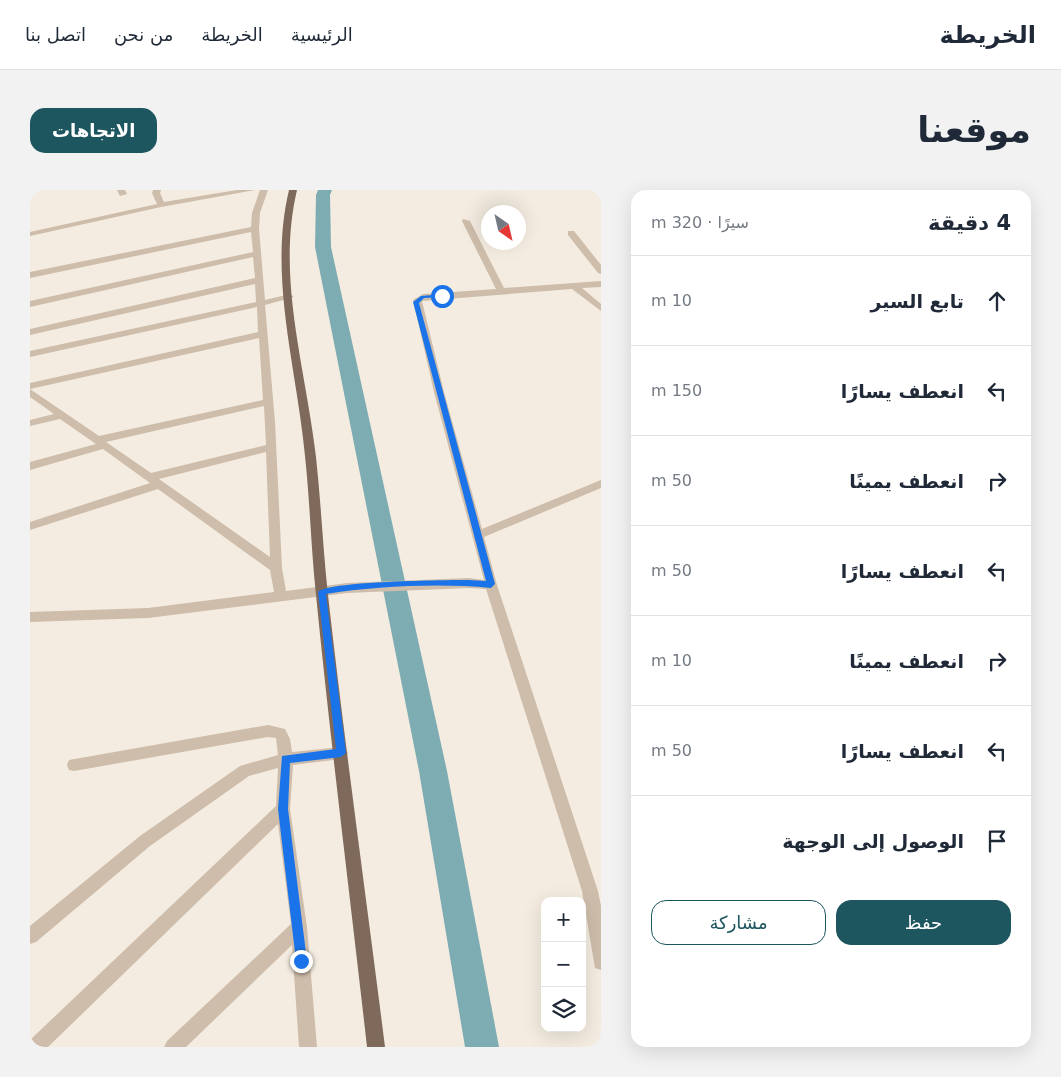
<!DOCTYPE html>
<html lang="ar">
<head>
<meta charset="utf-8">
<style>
  body { margin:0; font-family:"DejaVu Sans",Cairo,sans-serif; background:#f2f2f3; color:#1f2937; direction:rtl }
  .controls { position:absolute; right:15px; bottom:15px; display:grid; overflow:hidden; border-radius:10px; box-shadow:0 5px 20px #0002 }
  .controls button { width:45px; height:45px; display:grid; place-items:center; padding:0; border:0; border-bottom:1px solid #e0e1e3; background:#fff; color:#1f2937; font:25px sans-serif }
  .compass { position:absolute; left:451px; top:15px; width:45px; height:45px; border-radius:50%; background:#fff; box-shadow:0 5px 20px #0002; rotate:146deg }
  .stop { position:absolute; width:15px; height:15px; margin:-11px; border:4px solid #1a73e8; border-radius:50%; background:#fff }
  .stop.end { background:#1a73e8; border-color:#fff; box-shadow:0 1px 5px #0008 }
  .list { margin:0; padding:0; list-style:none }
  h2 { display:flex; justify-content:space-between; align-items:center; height:65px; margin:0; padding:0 20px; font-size:21px }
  h2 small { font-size:16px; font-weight:400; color:#747a83 }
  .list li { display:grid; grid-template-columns:32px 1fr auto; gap:15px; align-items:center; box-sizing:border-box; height:90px; padding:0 20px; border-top:1px solid #e0e1e3 }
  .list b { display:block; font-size:19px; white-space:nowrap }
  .list em { font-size:16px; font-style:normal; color:#747a83 }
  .actions { display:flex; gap:10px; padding:15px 20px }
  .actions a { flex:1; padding:11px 0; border:1px solid #1d565f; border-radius:15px; text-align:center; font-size:18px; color:#1d565f }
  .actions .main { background:#1d565f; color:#fff }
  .icon { flex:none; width:28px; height:28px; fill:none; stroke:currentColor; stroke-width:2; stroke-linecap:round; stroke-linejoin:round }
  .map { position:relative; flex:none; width:571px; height:857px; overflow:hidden; direction:ltr; border-radius:15px }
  header { display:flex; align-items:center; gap:30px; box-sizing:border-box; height:70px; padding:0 25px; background:#fff; border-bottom:1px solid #e0e1e3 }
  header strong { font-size:24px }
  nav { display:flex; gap:28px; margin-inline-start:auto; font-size:18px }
  .intro { display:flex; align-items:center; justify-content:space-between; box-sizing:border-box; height:120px; padding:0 30px }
  h1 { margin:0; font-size:35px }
  .button { padding:12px 22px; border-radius:15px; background:#1d565f; color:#fff; font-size:18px; font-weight:700 }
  main { display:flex; gap:30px; padding:0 30px }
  aside { flex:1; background:#fff; border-radius:15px; box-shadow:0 5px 20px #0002 }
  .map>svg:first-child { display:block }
</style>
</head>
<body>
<header>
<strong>الخريطة</strong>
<nav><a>الرئيسية</a><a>الخريطة</a><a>من نحن</a><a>اتصل بنا</a></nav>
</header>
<div class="intro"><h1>موقعنا</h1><a class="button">الاتجاهات</a></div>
<main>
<aside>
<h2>4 دقيقة<small>سيرًا · 320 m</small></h2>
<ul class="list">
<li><svg class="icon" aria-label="ahead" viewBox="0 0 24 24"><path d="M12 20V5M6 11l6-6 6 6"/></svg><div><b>تابع السير</b></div><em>10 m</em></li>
<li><svg class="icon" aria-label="left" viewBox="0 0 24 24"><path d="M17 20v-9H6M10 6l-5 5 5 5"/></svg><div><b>انعطف يسارًا</b></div><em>150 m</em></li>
<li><svg class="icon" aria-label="right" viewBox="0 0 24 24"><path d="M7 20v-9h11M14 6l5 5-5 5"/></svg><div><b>انعطف يمينًا</b></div><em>50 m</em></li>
<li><svg class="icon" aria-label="left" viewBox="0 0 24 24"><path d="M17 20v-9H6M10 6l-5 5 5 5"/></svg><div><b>انعطف يسارًا</b></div><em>50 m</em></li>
<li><svg class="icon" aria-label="right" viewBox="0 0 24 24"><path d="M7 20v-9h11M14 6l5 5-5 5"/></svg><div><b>انعطف يمينًا</b></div><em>10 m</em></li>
<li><svg class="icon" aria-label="left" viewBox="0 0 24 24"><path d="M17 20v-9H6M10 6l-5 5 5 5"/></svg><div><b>انعطف يسارًا</b></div><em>50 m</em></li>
<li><svg class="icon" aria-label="arrive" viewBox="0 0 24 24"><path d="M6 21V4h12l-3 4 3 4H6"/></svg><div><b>الوصول إلى الوجهة</b></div></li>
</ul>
<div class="actions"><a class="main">حفظ</a><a>مشاركة</a></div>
</aside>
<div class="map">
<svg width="571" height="857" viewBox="0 0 571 857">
  <rect width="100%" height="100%" fill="#f4ece0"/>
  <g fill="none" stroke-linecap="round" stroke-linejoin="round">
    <path fill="#7dadb3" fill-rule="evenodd" d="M288,0H302L300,5L301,57L417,581L469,857H435L389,581L285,57L286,5Z"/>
    <path fill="#cebdaa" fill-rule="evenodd" d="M87,0H95L97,4L90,6Z
      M123,0H131L130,3L134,12L207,0H225L131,17L0,46V42L127,14L122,3Z
      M230,0H238L230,23L229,39L235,110L260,104L264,107L235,115L245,232L252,378L256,401L317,393L439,388L454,390L404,202L383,110L393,104L466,99L432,31L433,29L440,31L474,98L571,91V97L552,98L571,114V121L542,99L392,111L414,202L452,339L571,290V298L454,347L467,395L568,701L571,716V780L565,778L552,701L456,399L439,398L317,403L118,428L0,432V422L118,418L244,402L240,380L128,299L0,340V332L120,293L73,259L0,280V272L66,254L30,229L0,236V230L24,224L0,207V193L228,142L227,117L0,167V161L226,112L225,94L0,145V139L225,88L223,67L0,117V111L223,62L221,42L0,88V82L221,37L222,23ZM229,148L233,210L69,246L0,199ZM234,216L236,255L121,283L76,252ZM236,262L240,367L129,289Z
      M538,41H544L571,75V84L568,83L538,45Z
      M238,535L255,539L260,549L262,562L311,557L316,559L318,563L316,567L311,569L263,575L260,619L277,737L287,857H269L262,755L156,857H134L137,851L261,734L248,634L18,857H0V850L246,616L248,578L219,586L120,656L6,752L0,754V736L110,646L210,576L248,565L246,548L238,547L44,581L39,580L37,575L39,570Z"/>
    <path fill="#7e695a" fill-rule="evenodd" d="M259,0H267C246,88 276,179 286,267C291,313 293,359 298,405C315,556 336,706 355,857H337C320,706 301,556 286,405C281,359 280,312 275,266C267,179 238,87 259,0Z"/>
  </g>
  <path fill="#1a73e8" d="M414,104V107L394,108L389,113L465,394L461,398C410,393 346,396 296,404L316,563L311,567L260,573L258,619L277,771L271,776L266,771L248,619L252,566L306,559L288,402C298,391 416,390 439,390L456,391L383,112L391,106Z"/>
</svg>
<div class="controls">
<button>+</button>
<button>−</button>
<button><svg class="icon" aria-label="layers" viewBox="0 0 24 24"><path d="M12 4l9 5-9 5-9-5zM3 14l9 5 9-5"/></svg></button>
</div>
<svg class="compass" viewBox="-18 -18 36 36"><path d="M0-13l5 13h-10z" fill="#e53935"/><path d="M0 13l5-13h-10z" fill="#747a83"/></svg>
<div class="stop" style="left:412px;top:106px"></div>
<div class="stop end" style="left:271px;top:771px"></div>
</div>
</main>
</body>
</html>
